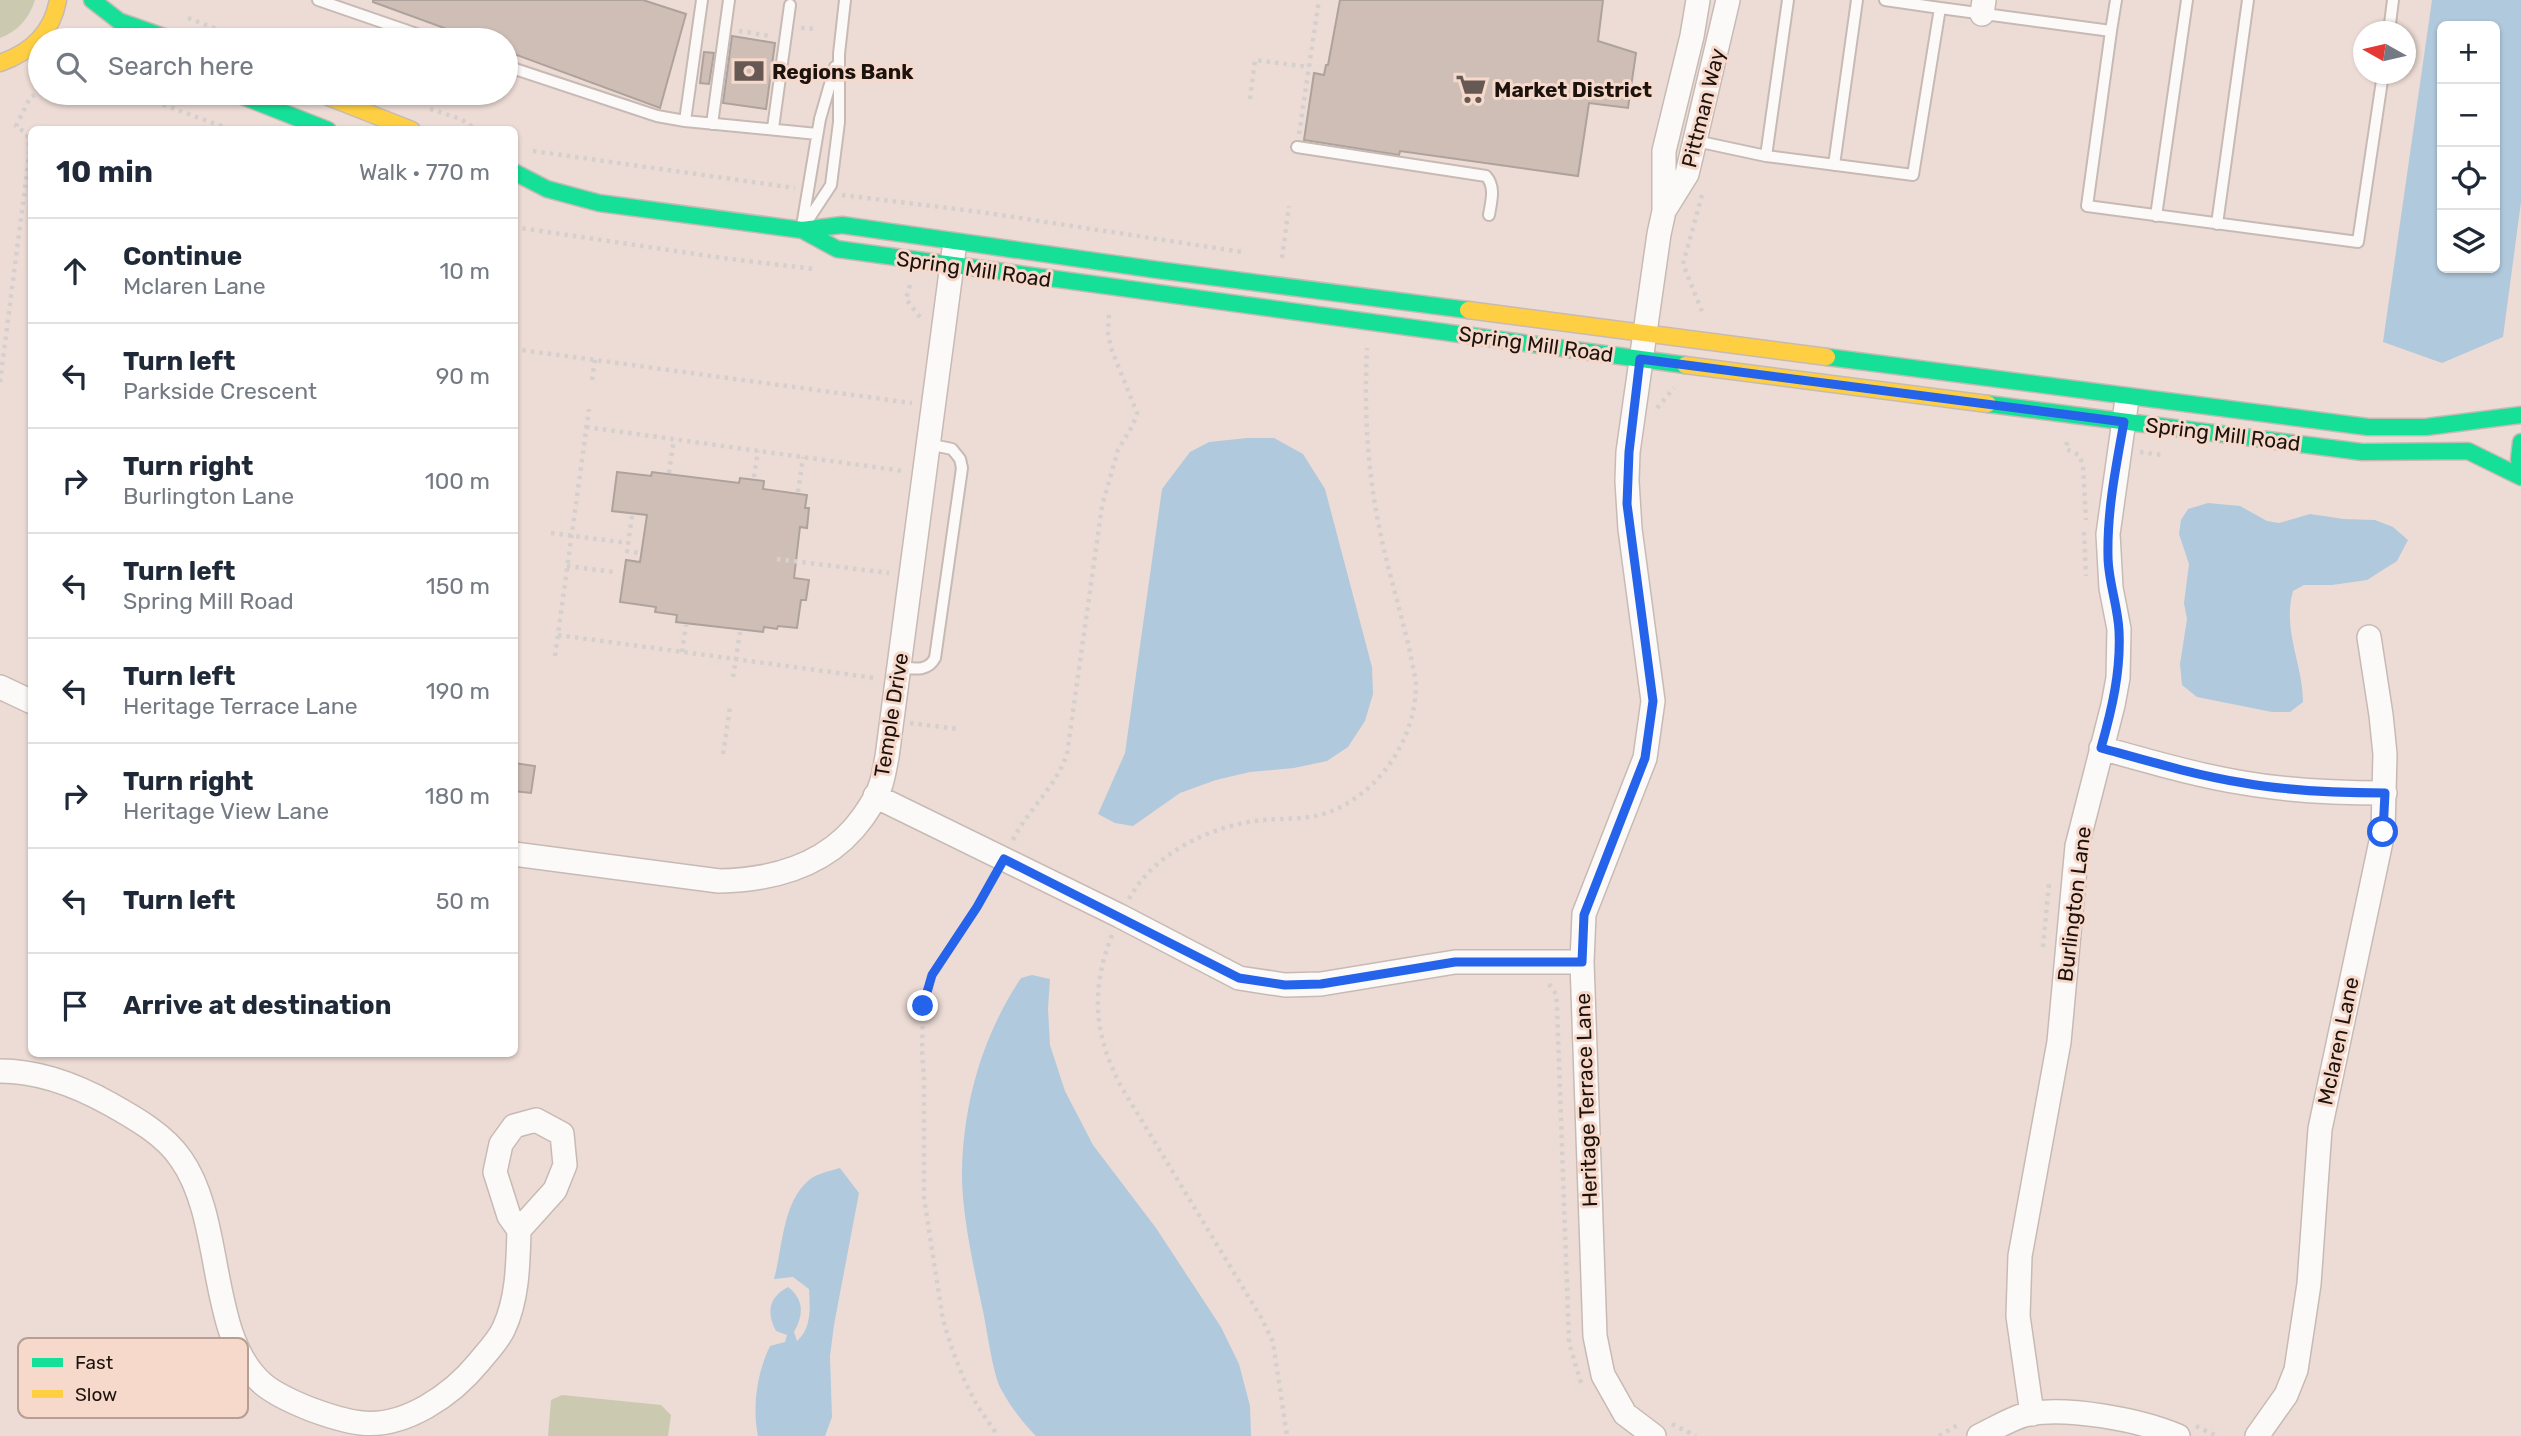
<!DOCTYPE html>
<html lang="en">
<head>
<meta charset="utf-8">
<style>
  body { margin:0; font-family:Rubik,sans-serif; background:#f2f2f3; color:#1f2937 }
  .controls { position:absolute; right:21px; top:21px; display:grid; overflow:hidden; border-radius:10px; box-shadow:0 2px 5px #0004 }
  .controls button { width:63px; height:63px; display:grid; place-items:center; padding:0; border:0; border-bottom:2px solid #e0e1e3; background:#fff; color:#1f2937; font:35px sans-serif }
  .compass { position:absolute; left:2353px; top:21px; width:63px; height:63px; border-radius:50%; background:#fff; box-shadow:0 2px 5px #0004; rotate:278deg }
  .stop { position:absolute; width:21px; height:21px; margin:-16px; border:5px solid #2563eb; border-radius:50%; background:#fff }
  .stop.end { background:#2563eb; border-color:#fff; box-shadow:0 2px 7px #0008 }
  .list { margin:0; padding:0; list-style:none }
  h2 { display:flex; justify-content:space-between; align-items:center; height:91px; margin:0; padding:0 28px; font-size:30px }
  h2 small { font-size:23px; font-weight:400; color:#747a83 }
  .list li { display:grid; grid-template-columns:46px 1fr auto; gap:21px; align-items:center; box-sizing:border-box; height:105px; padding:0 28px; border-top:2px solid #e0e1e3 }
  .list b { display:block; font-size:26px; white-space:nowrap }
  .list p { margin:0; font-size:23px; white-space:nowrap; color:#747a83 }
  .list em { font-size:23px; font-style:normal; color:#747a83 }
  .icon { flex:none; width:38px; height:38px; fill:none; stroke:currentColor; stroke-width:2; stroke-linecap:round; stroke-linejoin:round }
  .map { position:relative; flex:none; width:2521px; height:1436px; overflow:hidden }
  .search { position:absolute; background:#fff; box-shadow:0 2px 5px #0004; left:28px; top:28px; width:490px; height:77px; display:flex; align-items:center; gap:18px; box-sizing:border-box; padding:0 24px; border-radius:38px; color:#747a83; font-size:26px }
  .panel { position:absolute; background:#fff; box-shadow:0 2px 5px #0004; left:28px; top:126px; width:490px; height:931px; border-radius:10px }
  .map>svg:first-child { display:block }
</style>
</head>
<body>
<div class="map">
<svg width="2521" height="1436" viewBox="0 0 2521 1436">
  <rect width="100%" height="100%" fill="#eddcd5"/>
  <path fill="#cbc9b0" d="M0,0H35C29,19 18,31 0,38Z
    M562,1395L661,1405L671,1415L668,1436H548L551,1400Z"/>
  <path fill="#b1c9dd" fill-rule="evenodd" d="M2432,0H2521V202L2503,337L2442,363L2383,342ZM2442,26H2495V268H2442Z
    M1247,438H1274L1303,454L1325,489L1372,667L1373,694L1365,721L1348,747L1327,761L1294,768L1250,772L1216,780L1180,793L1133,826L1115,823L1098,814L1125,753L1162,489L1190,452L1209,442Z
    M2208,503L2240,506L2267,521L2279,523L2310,514L2344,519L2375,520L2393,527L2408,540L2397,561L2367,580L2332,585H2304L2293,591C2282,630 2303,664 2303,702L2290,712H2272L2197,697L2182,685L2180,664L2187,619L2184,603L2189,564L2179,534L2181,520L2188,509Z
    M1032,975L1050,979L1048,1009L1050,1045L1065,1091L1093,1145L1156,1228L1221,1327L1239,1364L1250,1406L1251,1436H1036C1023,1423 1010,1406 1001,1389C993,1375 987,1330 983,1311C974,1269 961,1212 962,1169C964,1100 983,1035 1021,978Z
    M840,1168L859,1193L834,1325L830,1356L832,1417L825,1436H758C752,1407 757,1373 770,1346L785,1342L787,1335L776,1331C766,1312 769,1297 788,1287C804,1299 804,1315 794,1332L797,1341C812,1328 810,1307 809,1289L793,1277L774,1279C783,1247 782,1203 809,1180C818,1173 830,1171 840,1168Z"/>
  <path fill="#cebeb6" stroke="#aea29c" stroke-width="2" d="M373,0H643L686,14L660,108L506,51V40H477L373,2Z
    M1340,0H1603L1598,41L1636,53L1628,108L1589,103L1578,176L1400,151L1399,155L1304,140L1314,73L1324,75L1326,65H1328Z
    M732,36L775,43L766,109L723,103Z
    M704,52L714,53L709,84L700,83Z
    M617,472L651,476L652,472L739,483L740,478L764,481L763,489L807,495L805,508H809L807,528L800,527L794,578L809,580L806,600H801L797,628L778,626L777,629L764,627L763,632L676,622L677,615L655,612L656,607L620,602L626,560L640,562L647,515L612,511Z
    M514,763L535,766L531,793L514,791Z"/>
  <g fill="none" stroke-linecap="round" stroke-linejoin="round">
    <g stroke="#c7bab4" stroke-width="14">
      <path id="lane" d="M318,0L434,40
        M1940,8L2111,31L2087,206L2358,242L2383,74
        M2111,31L2116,0
        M2389,32L2393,0
        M506,66L657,116L685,121L817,134
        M685,121L702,0
        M712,124L729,0
        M773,128L790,5
        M1696,141L1766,156L1913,175L1940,8L1885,0
        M1297,147L1486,176C1496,187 1491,202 1489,215
        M1766,156L1788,0
        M1834,165L1857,0
        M2156,216L2187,0
        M806,223L831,185L839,122V54L845,0
        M2217,224L2248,0
        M802,226L820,119L835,67
        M899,667C912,668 927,673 935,658L962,468L960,459L952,449L928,444"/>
    </g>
    <g stroke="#c7bab4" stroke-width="26">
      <path id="street" d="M1982,14L1984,0
        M1664,211L1687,174L1728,0
        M0,687L32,702
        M2101,748C2148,761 2195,775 2244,783C2290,791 2338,793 2385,793
        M875,796L1120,916L1239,978L1285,985L1321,984L1455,962H1582
        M514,854L719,881C775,880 829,865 863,817C870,807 878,795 881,784C884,775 885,766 887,757L954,249
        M0,1071C40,1071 76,1085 110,1104C135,1118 165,1135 181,1159C225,1221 207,1336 263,1384C276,1395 295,1403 310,1409C326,1415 344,1421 361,1423C405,1428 452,1395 479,1362C487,1352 499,1340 504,1328C518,1298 518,1262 519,1230L509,1216L495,1172L501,1144L514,1126L536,1120L562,1134L565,1165L555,1190L519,1230
        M2032,1414L2018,1316L2020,1256L2059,1042L2077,846L2113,705L2118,678L2119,629L2111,588L2108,534L2126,406
        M1654,1436L1625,1414L1603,1375L1595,1336L1582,962L1584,914L1645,758L1653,701L1630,529L1627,481L1628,452L1659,234L1664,211V151L1692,36L1698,0
        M1979,1436C1994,1429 2008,1420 2024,1415C2063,1405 2141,1420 2178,1436
        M2257,1436L2286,1395L2296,1370L2309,1284L2320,1129L2383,832L2385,754L2381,715L2369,637"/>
    </g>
    <g stroke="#c7bab4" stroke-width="19">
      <path id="fast" d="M92,0L119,21L173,40
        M234,93L328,130
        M514,172L547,189L599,203L802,230L842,225L1158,270L1468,310
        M802,230L837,249L1685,365
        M1827,357L2368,427H2426L2521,415
        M1988,404L2362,452L2468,451L2521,477
        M2521,442L2519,460L2521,471"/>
    </g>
    <g stroke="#c7bab4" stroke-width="19">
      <path id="slow" d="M0,63C31,52 52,33 58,0
        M318,93L412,130
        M1468,310L1827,357
        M1685,365L1988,404"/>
    </g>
    <path stroke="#d5d0cd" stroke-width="4.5" stroke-dasharray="3.5 5" stroke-linecap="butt" d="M188,18L246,40
      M801,28L818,29
      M739,31L771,36
      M350,40L352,34
      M131,93L232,130
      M1250,99L1255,60L1309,67
      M430,109L461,119L477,130
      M1299,134L1319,0
      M533,151L795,188
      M842,195L981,212L1242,252
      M1702,195L1683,264L1703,314
      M514,227L730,259L815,269
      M1282,258L1289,206
      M910,285L906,299L923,321
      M514,349L912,403
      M592,380L595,360
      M0,382L30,148L27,134L16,126L30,98L40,91
      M1657,408L1674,388
      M586,427L903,471
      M2067,442L2066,449L2079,455L2083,465L2086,520
      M2140,452L2162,455
      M669,473L674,439
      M754,477L758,451
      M798,492L803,457
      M632,516L627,551L638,553
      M514,528L522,530
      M2084,532L2086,576
      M551,533L628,543
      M777,559L889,573
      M567,566L614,572
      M558,635L875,678
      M682,652L686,625
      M555,656L589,409
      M733,677L740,632
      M910,723L958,729
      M723,754L730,707
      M1013,840C1028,809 1056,787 1067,754L1102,506L1118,450L1133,425L1137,413L1111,348L1108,334L1109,312
      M994,875L977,907L932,975L923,1006L922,1051L924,1079V1198L943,1320L952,1349L965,1382L977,1405L998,1436
      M1129,899C1154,852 1213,825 1263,820C1285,818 1312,820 1332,811C1382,790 1416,737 1416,684C1408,632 1390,582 1380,531C1367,470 1364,410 1367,348
      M1112,935C1090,990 1094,1036 1122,1088L1262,1319L1273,1342L1287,1436
      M2043,947L2049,883
      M1549,984L1556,994L1557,1006L1569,1343L1581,1383
      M1672,1424L1696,1436
      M2196,1426L2217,1436
      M1939,1436L1961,1423"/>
    <use href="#lane" stroke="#fcfaf9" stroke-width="10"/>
    <use href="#street" stroke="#fcfaf9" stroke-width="23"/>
    <use href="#fast" stroke="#16e098" stroke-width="16"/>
    <use href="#slow" stroke="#ffcf43" stroke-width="16"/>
  </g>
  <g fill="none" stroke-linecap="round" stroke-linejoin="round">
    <path stroke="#2563eb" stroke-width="9" d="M923,1006L932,975L977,907L1004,859L1239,978L1285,985L1321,984L1455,962H1582L1584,915L1645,758L1653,701L1627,504L1629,452L1640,359L2124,422C2116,466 2107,511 2108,556C2108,581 2118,606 2119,631C2121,671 2112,709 2101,748C2148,761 2195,775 2244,783C2290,791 2338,793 2385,793L2383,832"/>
  </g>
  <defs>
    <g id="bank-bare" transform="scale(2.415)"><path d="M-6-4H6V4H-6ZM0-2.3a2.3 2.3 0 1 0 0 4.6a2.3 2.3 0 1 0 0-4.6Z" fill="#665954" stroke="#f7d9cb" stroke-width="2.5" paint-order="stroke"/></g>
    <g id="supermarket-bare" transform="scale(2.415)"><path d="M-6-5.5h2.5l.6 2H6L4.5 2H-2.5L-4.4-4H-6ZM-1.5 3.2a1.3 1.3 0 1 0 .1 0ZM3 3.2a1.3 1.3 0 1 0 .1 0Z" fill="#665954" stroke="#f7d9cb" stroke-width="2.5" paint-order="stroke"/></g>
  </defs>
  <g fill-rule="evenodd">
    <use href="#bank-bare" x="749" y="71"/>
    <use href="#supermarket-bare" x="1471" y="89"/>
  </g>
  <g text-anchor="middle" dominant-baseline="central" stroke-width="6" stroke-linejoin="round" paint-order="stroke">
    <g font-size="21" font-weight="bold" fill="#1d130e" stroke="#f7d9cb" text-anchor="start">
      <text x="772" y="71">Regions Bank</text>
      <text x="1494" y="89">Market District</text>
    </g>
    <g font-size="21" fill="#1d130e" stroke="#f7d9cb">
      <text transform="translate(1703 108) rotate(-76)">Pittman Way</text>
      <text transform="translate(974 269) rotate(8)">Spring Mill Road</text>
      <text transform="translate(1536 344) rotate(8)">Spring Mill Road</text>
      <text transform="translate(2223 434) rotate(7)">Spring Mill Road</text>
      <text transform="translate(891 715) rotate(-81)">Temple Drive</text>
      <text transform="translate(2074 904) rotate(-83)">Burlington Lane</text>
      <text transform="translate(2338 1041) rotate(-78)">Mclaren Lane</text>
      <text transform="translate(1586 1100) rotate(-92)">Heritage Terrace Lane</text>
    </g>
  </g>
  <rect x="18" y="1338" width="230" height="80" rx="10" fill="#f7d9cb" stroke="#b69e92" stroke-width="2"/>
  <rect x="32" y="1358" width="31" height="9" fill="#16e098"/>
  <rect x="32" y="1390" width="31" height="8" fill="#ffcf43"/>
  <g font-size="19" fill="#1d130e">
    <text x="75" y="1369">Fast</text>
    <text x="75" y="1401">Slow</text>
  </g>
</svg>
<div class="controls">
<button>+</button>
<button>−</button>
<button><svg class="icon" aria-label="locate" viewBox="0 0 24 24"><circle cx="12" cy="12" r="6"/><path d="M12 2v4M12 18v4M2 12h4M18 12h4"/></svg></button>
<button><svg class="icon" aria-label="layers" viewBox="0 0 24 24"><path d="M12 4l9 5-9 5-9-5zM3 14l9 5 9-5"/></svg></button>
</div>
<svg class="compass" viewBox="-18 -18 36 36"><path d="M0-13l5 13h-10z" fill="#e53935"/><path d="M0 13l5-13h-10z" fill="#747a83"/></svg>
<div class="stop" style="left:2383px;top:832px"></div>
<div class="stop end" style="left:923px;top:1006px"></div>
<div class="search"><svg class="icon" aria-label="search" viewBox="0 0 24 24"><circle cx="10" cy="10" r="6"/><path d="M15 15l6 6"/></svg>Search here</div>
<section class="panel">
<h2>10 min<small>Walk · 770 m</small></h2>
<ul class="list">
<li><svg class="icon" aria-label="ahead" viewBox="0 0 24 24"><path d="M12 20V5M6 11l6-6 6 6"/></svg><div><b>Continue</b><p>Mclaren Lane</p></div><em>10 m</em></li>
<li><svg class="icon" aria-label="left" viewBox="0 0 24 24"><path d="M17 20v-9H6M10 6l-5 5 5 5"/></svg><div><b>Turn left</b><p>Parkside Crescent</p></div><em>90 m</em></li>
<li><svg class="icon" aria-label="right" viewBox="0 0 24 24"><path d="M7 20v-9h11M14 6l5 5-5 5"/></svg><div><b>Turn right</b><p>Burlington Lane</p></div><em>100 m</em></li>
<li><svg class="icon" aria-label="left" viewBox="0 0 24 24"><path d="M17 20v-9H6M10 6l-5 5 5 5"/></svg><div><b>Turn left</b><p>Spring Mill Road</p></div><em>150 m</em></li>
<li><svg class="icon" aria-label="left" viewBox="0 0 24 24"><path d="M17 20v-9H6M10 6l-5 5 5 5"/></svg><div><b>Turn left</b><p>Heritage Terrace Lane</p></div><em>190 m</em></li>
<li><svg class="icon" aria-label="right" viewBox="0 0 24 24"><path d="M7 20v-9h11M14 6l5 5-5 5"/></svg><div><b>Turn right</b><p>Heritage View Lane</p></div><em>180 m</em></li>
<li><svg class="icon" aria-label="left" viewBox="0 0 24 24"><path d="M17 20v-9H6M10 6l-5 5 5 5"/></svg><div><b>Turn left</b></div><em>50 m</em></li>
<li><svg class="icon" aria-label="arrive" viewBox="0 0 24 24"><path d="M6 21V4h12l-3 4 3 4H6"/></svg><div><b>Arrive at destination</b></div></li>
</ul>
</section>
</div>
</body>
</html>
